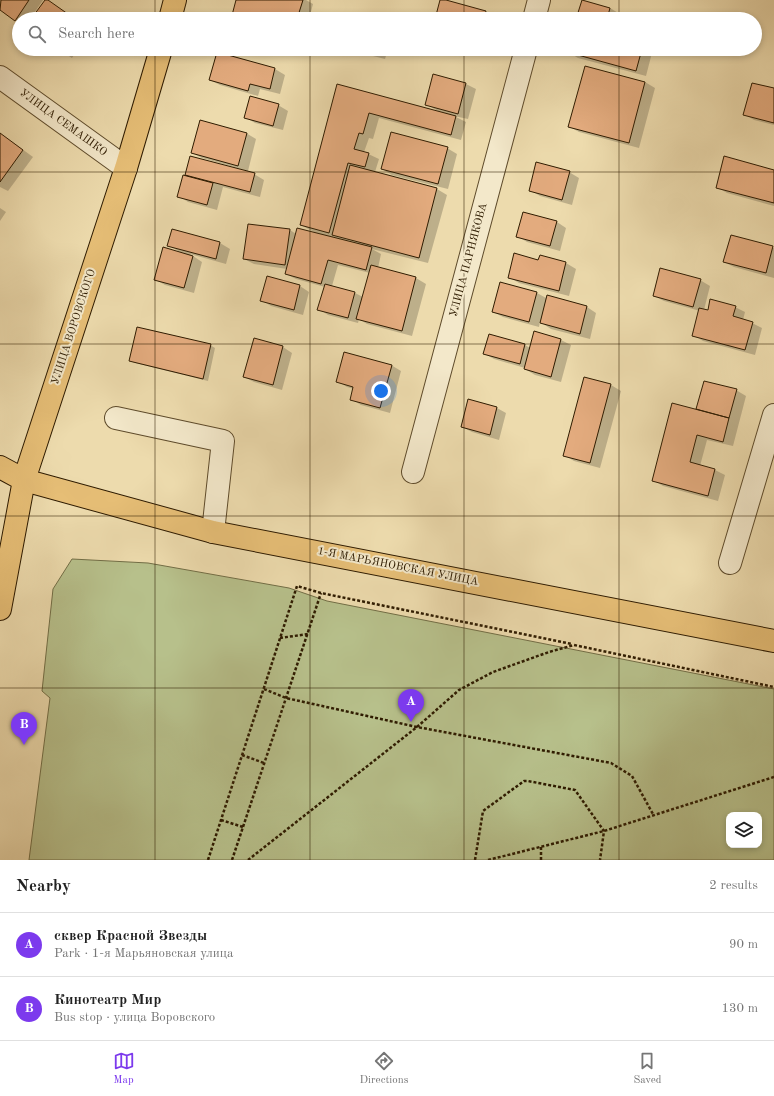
<!DOCTYPE html>
<html lang="en">
<head>
<meta charset="utf-8">
<style>
  body { margin:0; font-family:"Old Standard TT",serif; background:#f2f2f2; color:#222 }
  .controls { position:absolute; right:12px; bottom:12px; display:grid; overflow:hidden; border-radius:8px; box-shadow:0 2px 6px #0003 }
  .controls button { width:36px; height:36px; display:grid; place-items:center; padding:0; border:0; border-bottom:1px solid #e0e0e0; background:#fff; color:#222; font:20px sans-serif }
  .you { position:absolute; left:381px; top:391px; width:14px; height:14px; margin:-10px; border:3px solid #fff; border-radius:50%; background:#1a73e8; box-shadow:0 0 0 6px #1a73e833 }
  .badge { display:grid; place-items:center; width:26px; height:26px; border-radius:50%; background:#7c3aed; color:#fff; font-size:13px; font-weight:700 }
  .pin { position:absolute; translate:-50% -33px; filter:drop-shadow(0 1px 2px #0008) }
  .pin::after { content:''; position:absolute; top:21px; width:14px; height:12px; background:inherit; clip-path:polygon(0 0,100% 0,50% 100%) }
  .list { margin:0; padding:0; list-style:none }
  h2 { display:flex; justify-content:space-between; align-items:center; height:52px; margin:0; padding:0 16px; font-size:17px }
  h2 small { font-size:13px; font-weight:400; color:#767676 }
  .list li { display:grid; grid-template-columns:26px 1fr auto; gap:12px; align-items:center; box-sizing:border-box; height:64px; padding:0 16px; border-top:1px solid #e0e0e0 }
  .list b { display:block; font-size:15px; white-space:nowrap }
  .list p { margin:0; font-size:13px; white-space:nowrap; color:#767676 }
  .list em { font-size:13px; font-style:normal; color:#767676 }
  .icon { flex:none; width:22px; height:22px; fill:none; stroke:currentColor; stroke-width:2; stroke-linecap:round; stroke-linejoin:round }
  .map { position:relative; flex:none; width:774px; height:860px; overflow:hidden }
  .search { position:absolute; background:#fff; box-shadow:0 2px 6px #0003; left:12px; right:12px; top:12px; height:44px; display:flex; align-items:center; gap:10px; box-sizing:border-box; padding:0 14px; border-radius:22px; color:#767676; font-size:15px }
  .sheet { height:180px; background:#fff }
  nav { display:flex; justify-content:space-around; align-items:center; box-sizing:border-box; height:56px; border-top:1px solid #e0e0e0; background:#fff; font-size:11px; color:#767676 }
  nav a { display:grid; justify-items:center; gap:2px }
  nav .on { color:#7c3aed }
  .map>svg:first-child { display:block }
</style>
</head>
<body>
<div class="map">
<svg width="774" height="860" viewBox="0 0 774 860">
  <rect width="100%" height="100%" fill="#eddbad"/>
  <filter id="stains"><feTurbulence type="fractalNoise" baseFrequency=".005" numOctaves="4"/><feColorMatrix values="0 0 0 0 .2 0 0 0 0 .09 0 0 0 0 .02 0 0 0 .5 -.17"/></filter>
  <radialGradient id="worn" r=".72"><stop offset=".6" stop-color="#630" stop-opacity="0"/><stop offset="1" stop-color="#630" stop-opacity=".3"/></radialGradient>
  <path fill="#b7c08b" stroke="#726e46" fill-rule="evenodd" d="M72,559L148,563L289,588L327,601L774,689V860H29L50,698L42,691L53,589ZM729,815H759V845H729Z"/>
  <path fill="#0003" fill-rule="evenodd" d="M0,0H43L30,19H19V22L0,9Z
    M237,0H306L313,4L309,19H232Z
    M442,0L486,12L496,17L495,19H436Z
    M610,8L620,14L618,19H577Z
    M58,49H78L72,58Z
    M355,49H388L385,59L361,53Z
    M569,49H653L646,76L578,58L568,52Z
    M217,53L275,69L285,75L280,94L260,89L258,96L220,85L210,80Z
    M585,67L645,82L655,88L639,148L579,132L570,127Z
    M434,75L466,84L476,89L468,119L454,116L466,122L461,140L379,118L373,139L369,138L364,152L379,159L375,172L437,189L447,195L428,263L372,249L381,254L378,268L416,278L426,284L412,336L367,324L359,319L358,323L328,315L319,309L325,287L296,279L286,274L287,269L254,264L244,259L290,230L296,234L314,232L301,225L338,86L438,111L426,104ZM338,265L370,273L363,297L355,293L332,286Z
    M774,90V125L754,120L744,114Z
    M278,105L288,111L283,130L255,123L245,117Z
    M0,133L33,157L8,191L0,187Z
    M246,133L256,139L248,171L202,158L192,153Z
    M447,148L457,154L448,189L392,175L382,169Z
    M191,158L254,174L264,180L260,197L223,187L217,210L188,202L179,196Z
    M774,171V206L727,193L717,187Z
    M569,172L579,178L572,205L540,196L530,190Z
    M0,208L6,212L0,221Z
    M557,222L566,228L560,251L527,242L517,236Z
    M172,231L220,243L230,249L226,264L190,254L202,262L194,293L165,285L156,280L180,252L168,245Z
    M731,236L774,248V278L734,267L724,262Z
    M540,256L566,263L576,269L569,296L519,283L509,277L539,261Z
    M700,280L710,286L704,310L708,311L735,307L745,312L743,320L752,323L762,328L755,355L703,341L693,335L700,311L664,301L654,296Z
    M300,286L309,292L303,315L271,306L261,300Z
    M537,293L548,299L587,307L596,313L590,339L551,329L540,322L539,327L503,317L493,312Z
    M535,332L561,340L571,345L561,382L535,375L525,369V368L494,359L485,354L489,336L525,345L530,348Z
    M210,345L215,348L208,381L135,363L130,361Z
    M283,347L292,353L282,390L254,382L244,377Z
    M391,365L401,371L390,413L361,405L351,399L354,389L347,387L337,381Z
    M584,378L611,385L621,391L600,468L574,461L564,455Z
    M705,382L736,390L746,396L733,446L707,440L700,466L715,470L725,475L718,501L663,486L653,480L697,410Z
    M497,408L506,413L499,440L472,432L462,427Z"/>
  <path fill="#e3ab7e" stroke="#2e1b00" d="M1,0H29L15,21L0,10Z
    M45,0H48L75,19H31Z
    M236,0H303L297,19H231Z
    M440,0H446L486,11L484,19H435Z
    M582,0L610,8L607,19H576Z
    M358,15L373,19H357Z
    M56,49H64L62,53Z
    M356,49H376L375,54Z
    M568,49H642L636,71L567,52Z
    M217,52L275,68L270,89L250,84L248,91L209,80Z
    M585,66L645,82L629,143L568,127Z
    M433,74L466,83L458,114L425,105Z
    M752,83L774,88V123L743,115Z
    M337,84L456,116L451,135L369,113L363,134L359,133L354,149L369,153L365,167L348,163L329,233L300,225Z
    M250,96L279,104L273,126L244,118Z
    M200,120L247,133L238,166L191,153Z
    M391,132L448,147L438,184L381,169Z
    M0,133L23,150L0,182Z
    M190,156L255,173L250,192L185,175Z
    M724,156L774,170V203L716,188Z
    M536,162L570,171L562,200L529,191Z
    M350,165L437,188L419,258L332,235Z
    M183,175L213,183L207,205L177,197Z
    M523,212L557,221L550,246L516,237Z
    M248,224L290,229L285,265L243,259Z
    M297,228L372,247L366,270L328,260L321,284L285,274Z
    M172,229L220,242L216,259L167,246Z
    M731,235L773,246L766,273L723,262Z
    M163,247L193,256L184,288L154,280Z
    M514,253L538,260L540,255L566,262L559,291L508,278Z
    M371,265L416,277L402,331L356,319Z
    M660,268L701,279L693,307L653,296Z
    M267,276L300,285L294,310L260,301Z
    M500,282L537,292L529,322L492,312Z
    M325,284L355,292L348,318L317,310Z
    M547,295L587,306L580,334L540,323Z
    M710,299L736,306L733,316L753,322L745,350L692,336L699,308L708,310Z
    M137,327L211,344L203,379L129,361Z
    M534,331L561,339L551,377L524,369Z
    M489,334L525,344L520,364L483,354Z
    M254,338L283,346L273,385L243,377Z
    M344,352L392,365L380,408L350,400L353,387L336,382Z
    M584,377L611,384L590,463L563,456Z
    M704,381L737,389L729,418L696,409Z
    M468,399L497,407L490,435L461,427Z
    M672,403L729,418L723,442L697,435L690,462L715,469L708,496L652,481Z"/>
  <g fill="none" stroke-linecap="round" stroke-linejoin="round">
    <g stroke="#5e4b2b" stroke-width="24">
      <path id="minor" d="M534,19L539,0
        M0,77L126,168
        M116,418L223,441L213,532
        M413,472L526,49
        M730,563L774,415"/>
    </g>
    <g stroke="#2e1b00" stroke-width="24">
      <path id="major" d="M170,19L175,0
        M0,467L24,480L213,532L774,641
        M0,609L24,480L126,168L161,49"/>
    </g>
    <path stroke="#2e1b00" stroke-width="2.5" stroke-dasharray="3 2" stroke-linecap="butt" d="M280,638L308,634
      M264,689L286,698L417,727L611,763L632,776L654,816
      M242,755L264,763
      M221,820L243,827
      M541,847V860
      M208,860L297,586L321,593L572,644
      M232,860L321,593
      M248,860L417,727L459,690L493,672L549,652L574,645L774,687
      M475,860L483,811L524,781H528L575,790L604,831L600,860
      M488,860L604,831L774,777"/>
    <use href="#minor" stroke="#f3e8ca" stroke-width="22"/>
    <use href="#major" stroke="#e6be76" stroke-width="22"/>
  </g>
  <path fill="none" stroke="#2e1b00" stroke-width="1" stroke-opacity="0.55" d="M155,0V19M310,0V19M464,0V19M619,0V19M155,49V860M310,49V860M464,49V860M619,49V860M0,172H774M0,344H774M0,516H774M0,688H774"/>
  <g text-anchor="middle" dominant-baseline="central" stroke-width="4" stroke-linejoin="round" paint-order="stroke">
    <g font-size="11" fill="#2e1b00" stroke="#f3e8ca">
      <text transform="translate(63 123) rotate(36)">УЛИЦА СЕМАШКО</text>
      <text transform="translate(469 260) rotate(-75)">УЛИЦА ПАРНЯКОВА</text>
      <text transform="translate(74 327) rotate(-72)">УЛИЦА ВОРОВСКОГО</text>
      <text transform="translate(398 567) rotate(11)">1-Я МАРЬЯНОВСКАЯ УЛИЦА</text>
    </g>
  </g>
  <rect width="100%" height="100%" filter="url(#stains)"/>
  <rect width="100%" height="100%" fill="url(#worn)"/>
</svg>
<div class="controls">
<button><svg class="icon" aria-label="layers" viewBox="0 0 24 24"><path d="M12 4l9 5-9 5-9-5zM3 14l9 5 9-5"/></svg></button>
</div>
<div class="you"></div>
<div class="pin badge" style="left:411px;top:722px">A</div>
<div class="pin badge" style="left:24px;top:745px">B</div>
<div class="search"><svg class="icon" aria-label="search" viewBox="0 0 24 24"><circle cx="10" cy="10" r="6"/><path d="M15 15l6 6"/></svg>Search here</div>
</div>
<section class="sheet">
<h2>Nearby<small>2 results</small></h2>
<ul class="list">
<li><span class="badge">A</span><div><b>сквер Красной Звезды</b><p>Park · 1-я Марьяновская улица</p></div><em>90 m</em></li>
<li><span class="badge">B</span><div><b>Кинотеатр Мир</b><p>Bus stop · улица Воровского</p></div><em>130 m</em></li>
</ul>
</section>
<nav>
<a class="on"><svg class="icon" aria-label="map" viewBox="0 0 24 24"><path d="M3 6l6-2 6 2 6-2v14l-6 2-6-2-6 2zM9 4v14M15 6v14"/></svg>Map</a>
<a><svg class="icon" aria-label="directions" viewBox="0 0 24 24"><path d="M12 3l9 9-9 9-9-9zM9 14v-3h6M13 9l2 2-2 2"/></svg>Directions</a>
<a><svg class="icon" aria-label="saved" viewBox="0 0 24 24"><path d="M7 4h10v16l-5-4-5 4z"/></svg>Saved</a>
</nav>
</body>
</html>
